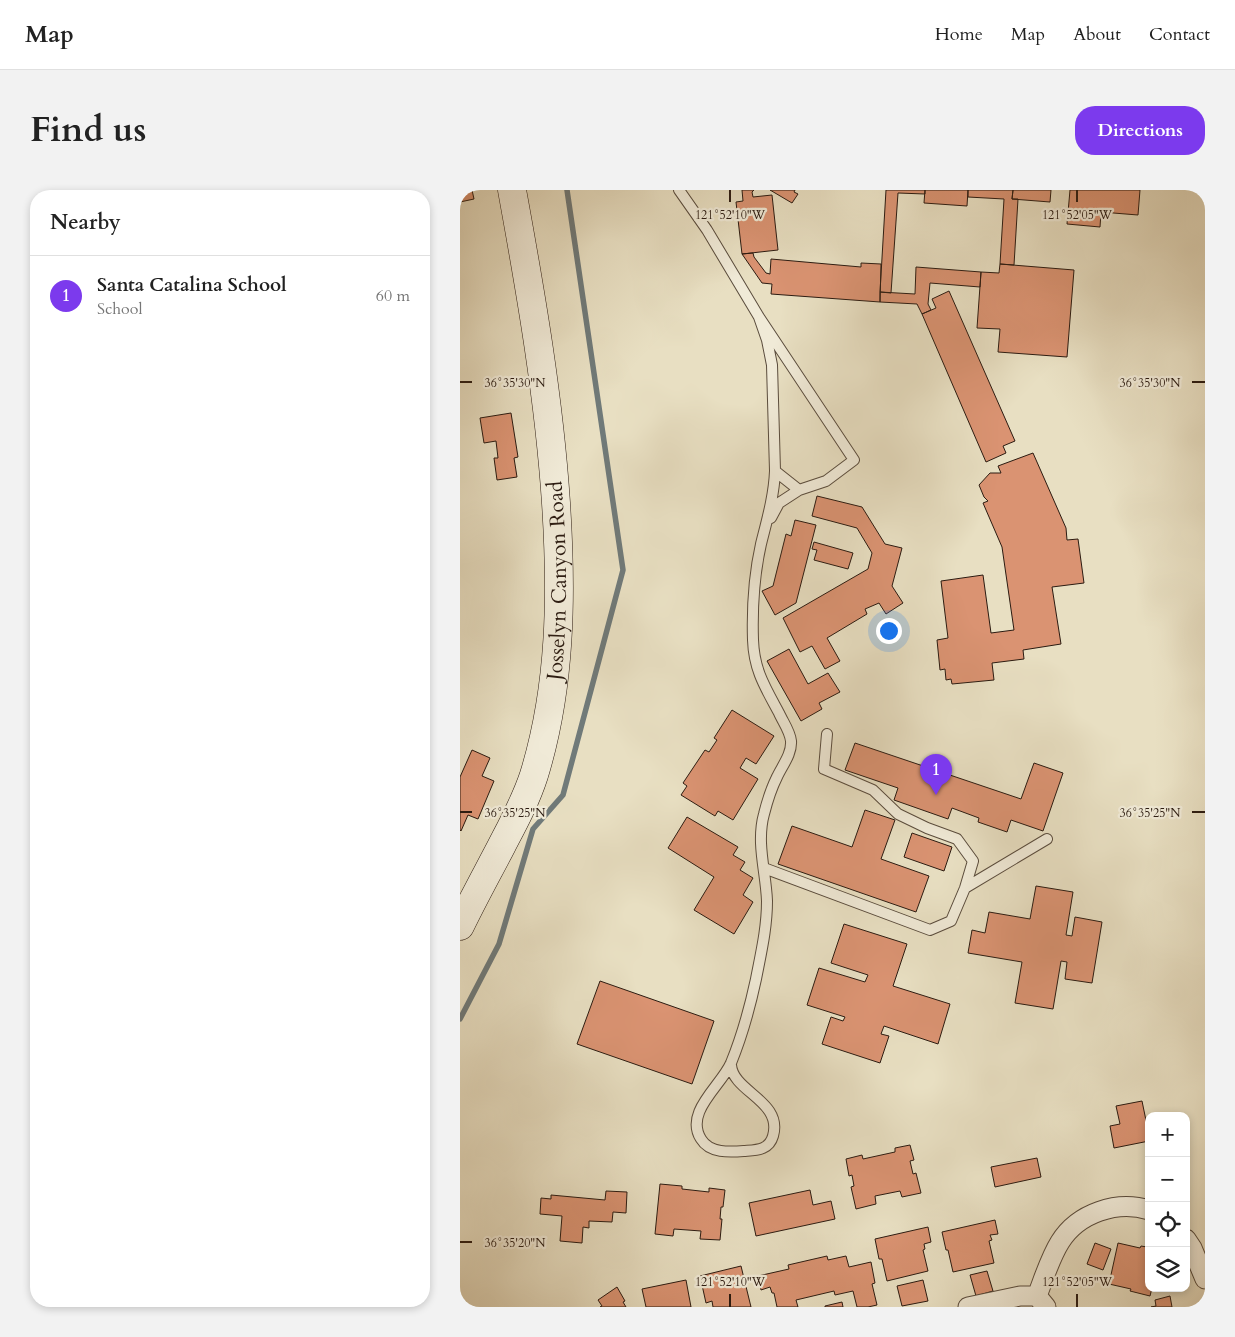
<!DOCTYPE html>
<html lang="en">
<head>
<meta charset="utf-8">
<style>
  body { margin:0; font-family:Cardo,serif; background:#f2f2f2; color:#222 }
  .controls { position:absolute; right:15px; bottom:15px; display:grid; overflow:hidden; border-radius:10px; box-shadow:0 2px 8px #0003 }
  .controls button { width:45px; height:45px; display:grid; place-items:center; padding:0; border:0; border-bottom:1px solid #e0e0e0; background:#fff; color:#222; font:25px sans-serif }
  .you { position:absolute; left:428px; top:440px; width:18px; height:18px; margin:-12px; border:4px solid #fff; border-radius:50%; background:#1a73e8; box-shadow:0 0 0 8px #1a73e833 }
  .badge { display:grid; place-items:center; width:32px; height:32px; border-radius:50%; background:#7c3aed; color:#fff; font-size:16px; font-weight:700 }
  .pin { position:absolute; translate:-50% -41px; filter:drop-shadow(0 1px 2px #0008) }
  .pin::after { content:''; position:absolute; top:26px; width:18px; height:15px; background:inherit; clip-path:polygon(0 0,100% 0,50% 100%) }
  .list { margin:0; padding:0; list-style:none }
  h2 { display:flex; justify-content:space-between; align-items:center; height:65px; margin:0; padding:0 20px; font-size:21px }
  h2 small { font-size:16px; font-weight:400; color:#767676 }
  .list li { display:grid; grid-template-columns:32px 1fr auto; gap:15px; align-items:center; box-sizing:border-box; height:80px; padding:0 20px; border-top:1px solid #e0e0e0 }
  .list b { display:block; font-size:19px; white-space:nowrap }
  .list p { margin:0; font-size:16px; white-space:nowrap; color:#767676 }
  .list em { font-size:16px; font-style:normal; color:#767676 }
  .icon { flex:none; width:28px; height:28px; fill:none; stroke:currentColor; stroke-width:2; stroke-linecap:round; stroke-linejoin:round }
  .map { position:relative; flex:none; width:745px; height:1117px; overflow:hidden; border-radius:20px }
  header { display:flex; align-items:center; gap:30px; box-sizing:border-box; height:70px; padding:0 25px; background:#fff; border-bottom:1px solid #e0e0e0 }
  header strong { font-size:24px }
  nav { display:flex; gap:28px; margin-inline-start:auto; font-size:18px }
  .intro { display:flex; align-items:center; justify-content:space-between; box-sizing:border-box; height:120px; padding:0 30px }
  h1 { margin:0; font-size:35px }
  .button { padding:12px 22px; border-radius:20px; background:#7c3aed; color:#fff; font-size:18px; font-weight:700 }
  main { display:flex; gap:30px; padding:0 30px }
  aside { flex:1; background:#fff; border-radius:20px; box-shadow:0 2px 8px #0003 }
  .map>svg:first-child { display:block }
</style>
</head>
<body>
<header>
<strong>Map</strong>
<nav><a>Home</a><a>Map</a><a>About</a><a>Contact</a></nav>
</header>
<div class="intro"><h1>Find us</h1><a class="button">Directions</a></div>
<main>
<aside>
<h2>Nearby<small></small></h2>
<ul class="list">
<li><span class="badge">1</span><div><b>Santa Catalina School</b><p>School</p></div><em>60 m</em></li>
</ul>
</aside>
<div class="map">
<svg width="745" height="1117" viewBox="0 0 745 1117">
  <rect width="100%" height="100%" fill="#e8dfc2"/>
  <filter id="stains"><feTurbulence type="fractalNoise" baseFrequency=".004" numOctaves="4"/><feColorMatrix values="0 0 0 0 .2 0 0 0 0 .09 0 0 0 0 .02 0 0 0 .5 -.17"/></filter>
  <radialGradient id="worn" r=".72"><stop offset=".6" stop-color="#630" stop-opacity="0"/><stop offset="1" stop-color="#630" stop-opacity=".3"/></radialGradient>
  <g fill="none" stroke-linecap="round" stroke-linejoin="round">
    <path stroke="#707a79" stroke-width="5.5" d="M0,829L39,754L73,639L103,605L163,380L107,0"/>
  </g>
  <path fill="#da9372" stroke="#2b1b11" d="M0,0H12L14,9L0,12Z
    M282,0H294L292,2L293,7L312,5L318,60L282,64L276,12L283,11Z
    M310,0H335L334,2L338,4L332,13Z
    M426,0H465V4L438,3L431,103L420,102Z
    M465,0H508L507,16L464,13Z
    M508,0H553L552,9H558L554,75L540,74L544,9L508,7Z
    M553,0H591L590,12L552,9Z
    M610,0H680L678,25L641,22L640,37L607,34Z
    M293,63L294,67L306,83L310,84L311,69L401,77V73L421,74L420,112L311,104L312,94L302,93L282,64Z
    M540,74L614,80L607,167L538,162L540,139L517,138L521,82L539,83Z
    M456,77L521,82L520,97L470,93L468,114L471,120L462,124L457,114L420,112V102L455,104Z
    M489,101L555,251L543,256L546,263L526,272L462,124L476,118L472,109Z
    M51,223L58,267L54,268L57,287L37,290L34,268H38L36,251L24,253L20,228Z
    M573,263L606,338L607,350L618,349L624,393L592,397L601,454L563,460L564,469L532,473L534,490L492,494L491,489L486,490L485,479L480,480L477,450L488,448L481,391L523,385L531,443L554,440L542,357L523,313L528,311L524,307L519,295L530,283H541L538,276Z
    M357,306L402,317L425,354L442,358L432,396L443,413L426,424L419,413L405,419L407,424L367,448L380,471L365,479L352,456L340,462L323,428L408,379L412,363L397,338L352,326Z
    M335,330L356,335L336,413L315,425L302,401L313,396L326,344L331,346Z
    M354,352L393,363L388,379L354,370L357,360L352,359Z
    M329,459L348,494L368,483L380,502L359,513L362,519L341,531L307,471Z
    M272,520L314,546L296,574L286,568L280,578L298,589L273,630L258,621L255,626L221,605L227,596L223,593L245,560L249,562L257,550L254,548Z
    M395,553L561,609L574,573L603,583L583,641L551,630L547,642L518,632L519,628L492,618L488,629L434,610L438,598L385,580Z
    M12,560L30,568L22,586L34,591L18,629L8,625L1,641L0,640V587Z
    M405,620L435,630L421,669L469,686L456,722L318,674L332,636L392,657Z
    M227,627L278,657L273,665L285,672L280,680L293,688L283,705L293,712L274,744L234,720L254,687L208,658Z
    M452,643L492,657L484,681L444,667Z
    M576,696L613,702L606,745L612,746L615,727L642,732L632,793L605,789L607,772L601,771L593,819L555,813L562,772L508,763L512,740L525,743L529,722L570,729Z
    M384,734L447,754L433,796L490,814L478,854L424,836L421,844L429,846L420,873L362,854L371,827L383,831L385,827L347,815L359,778L405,792L408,785L371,773Z
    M140,791L254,831L232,894L117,854Z
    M682,911L689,945V951L654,958L650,936L660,934L656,916Z
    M450,955L454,970L450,971L453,984L456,983L461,1003L442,1007L440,1001L415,1006L416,1014L396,1019L391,997L394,996L392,985L389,986L386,969L402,965L403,969L435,962V958Z
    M577,968L581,987L535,997L531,977Z
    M200,994L222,996V999L249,1002V998L265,1000L263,1017H261L260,1029H262L260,1050L240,1049L241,1041L214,1039L213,1046L195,1044Z
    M350,1000L353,1015L371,1011L375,1029L296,1046L289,1013Z
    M146,1001L167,1002L166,1023L153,1022L152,1032L129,1031V1038L123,1037L122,1053L100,1051L102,1026L80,1024L81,1008L91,1009V1005L145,1010Z
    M535,1030L538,1044L530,1045L532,1050L529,1051L534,1073L493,1082L488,1060H486L482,1042Z
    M468,1037L471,1052L464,1054L465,1059L463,1060L468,1081L427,1091L422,1069H419L415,1049Z
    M688,1052H689V1098H692L690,1106L670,1101L671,1099L649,1094L658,1053L680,1058L681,1056L687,1057Z
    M635,1053L651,1059L643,1080L627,1074Z
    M367,1066L368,1070L386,1066L389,1077L411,1072L415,1093L412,1094L417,1115L408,1117H397L393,1101L375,1105L374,1101L336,1110L338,1117H317L314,1103H312L310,1097L301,1100L298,1086L329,1079L328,1075Z
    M281,1076L291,1117H253L252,1111L246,1113L240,1086Z
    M527,1081L533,1101L516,1106L510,1085Z
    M226,1090L231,1117H186L182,1099Z
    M463,1090L468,1111L442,1116L437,1096Z
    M157,1097L165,1111L163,1112L166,1117H140L142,1116L138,1110Z
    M710,1106L712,1117H691L696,1116L695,1110Z
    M382,1112L383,1117H365V1116Z"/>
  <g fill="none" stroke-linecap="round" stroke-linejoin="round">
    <g stroke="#5a4c3d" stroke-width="12">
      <path id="lane" d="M219,0L247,40L299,127L394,270L366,291L339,300L319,313L311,328
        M315,281L339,300
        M304,678L470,740L491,731L505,698L513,671L497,649L467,638L438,624L413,600L364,579L367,544
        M505,698L587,649
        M271,875C273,902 323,911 313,946C309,960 297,960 285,961C271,962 250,964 241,949C224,922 261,896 271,873C282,846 290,817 296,789C301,763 307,738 307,711C306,682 296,653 304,624C307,612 311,599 317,587C322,576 332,564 331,551C330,541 323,532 319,523C305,497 294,480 293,450C292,418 294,385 301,354C307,330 314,306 315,281L312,175L307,150L299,127"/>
    </g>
    <g stroke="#5a4c3d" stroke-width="21">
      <path id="street" d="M726,1049L732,1058L745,1089
        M577,1106C584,1088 590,1068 600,1052C618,1023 657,1010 689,1020
        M508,1117L560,1106H577L586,1117"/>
    </g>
    <g stroke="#2b1b11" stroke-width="29">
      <g id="secondary">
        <path id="s1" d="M0,736C13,709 28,682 42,655C54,632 66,610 74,585C101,497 102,405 96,313C89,208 71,104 52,0"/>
      </g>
    </g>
    <use href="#lane" stroke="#f0ead7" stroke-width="10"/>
    <use href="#street" stroke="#f0ead7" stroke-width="19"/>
    <use href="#secondary" stroke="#f0ead7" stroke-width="28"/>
  </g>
  <path fill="none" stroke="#2b1b11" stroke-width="2" d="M270,0V12M617,0V12M0,192H12M732,192H745M0,622H12M732,622H745M0,1052H12M270,1104V1117M617,1104V1117"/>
  <g text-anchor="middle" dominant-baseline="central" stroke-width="4.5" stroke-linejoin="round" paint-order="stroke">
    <g font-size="21" fill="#2b1b11" stroke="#f0ead7">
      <text stroke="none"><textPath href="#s1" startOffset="365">Josselyn Canyon Road</textPath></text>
    </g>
  </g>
  <g font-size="12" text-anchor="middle" fill="#2b1b11" stroke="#f0ead7" stroke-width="4.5" stroke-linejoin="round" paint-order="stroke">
    <text x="270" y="29">121°52'10"W</text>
    <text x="617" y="29">121°52'05"W</text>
    <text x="55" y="197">36°35'30"N</text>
    <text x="690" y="197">36°35'30"N</text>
    <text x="55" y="627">36°35'25"N</text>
    <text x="690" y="627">36°35'25"N</text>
    <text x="55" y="1057">36°35'20"N</text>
    <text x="270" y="1096">121°52'10"W</text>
    <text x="617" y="1096">121°52'05"W</text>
  </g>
  <rect width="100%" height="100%" filter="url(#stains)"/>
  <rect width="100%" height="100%" fill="url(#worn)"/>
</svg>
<div class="controls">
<button>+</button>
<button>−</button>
<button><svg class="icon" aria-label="locate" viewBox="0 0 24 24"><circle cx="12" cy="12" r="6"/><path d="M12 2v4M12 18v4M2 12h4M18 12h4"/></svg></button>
<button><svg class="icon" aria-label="layers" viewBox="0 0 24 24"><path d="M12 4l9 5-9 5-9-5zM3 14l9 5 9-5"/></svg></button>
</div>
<div class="you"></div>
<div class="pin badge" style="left:476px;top:605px">1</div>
</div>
</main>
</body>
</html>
